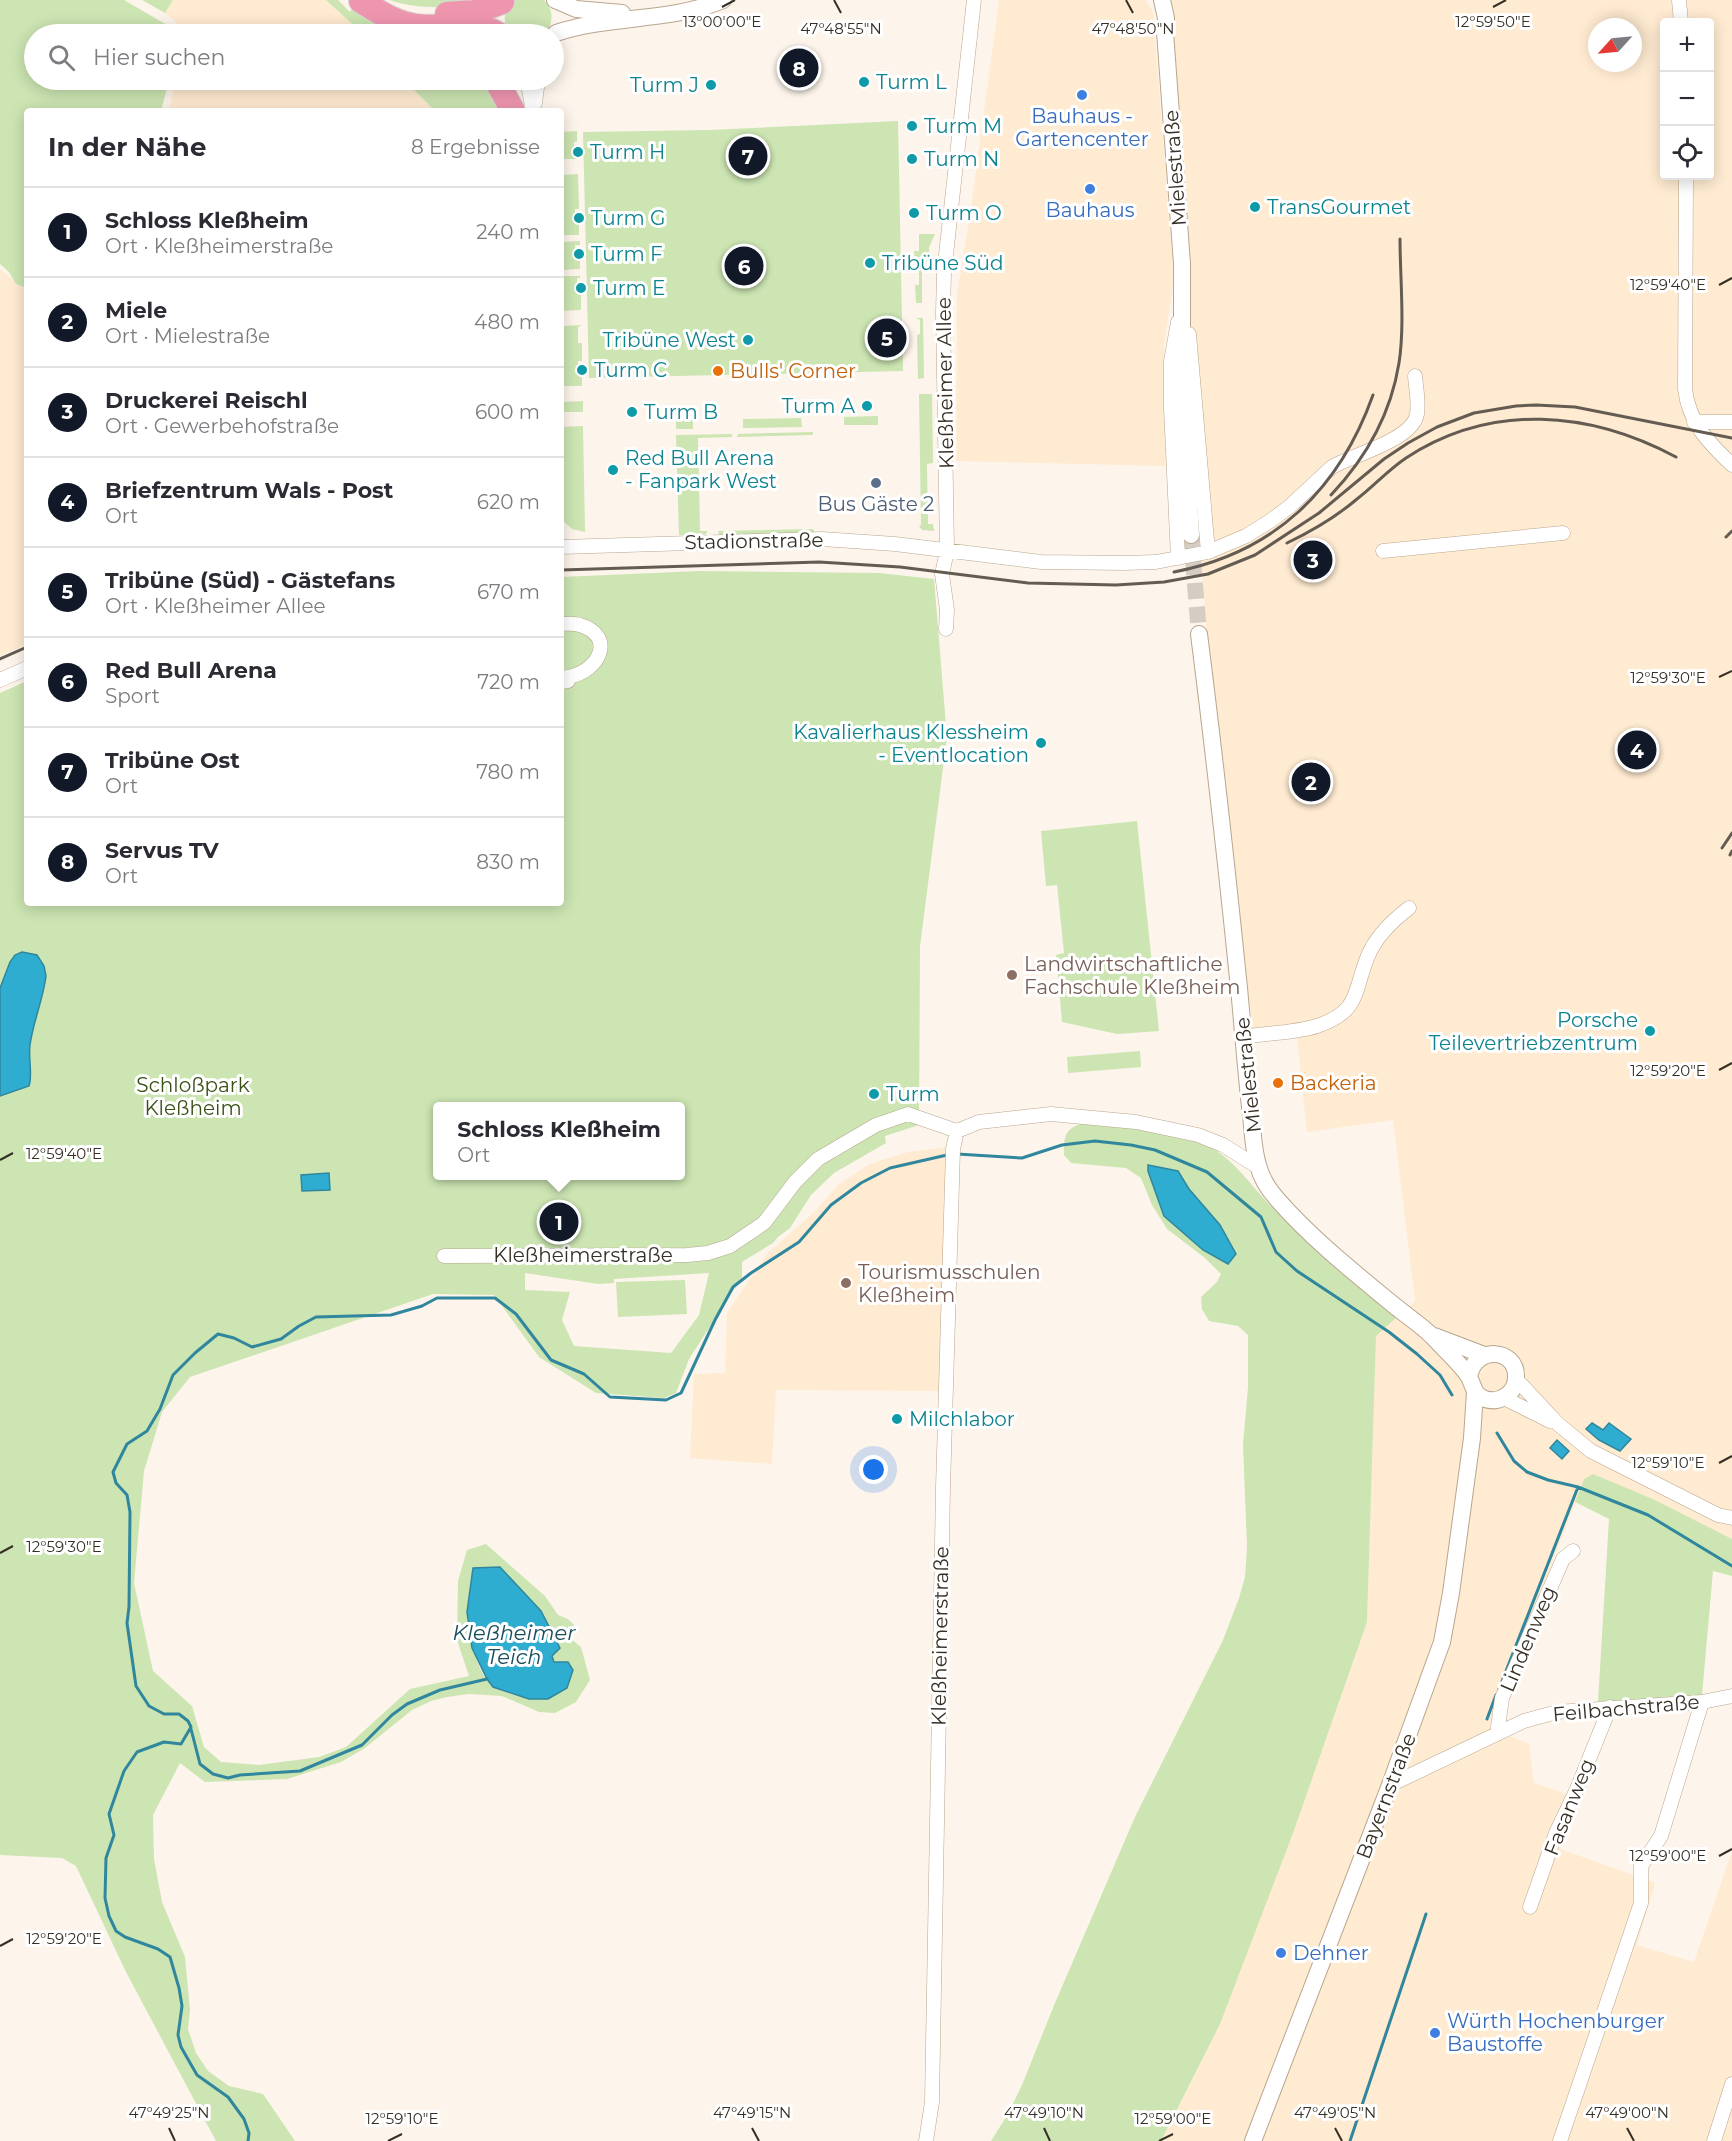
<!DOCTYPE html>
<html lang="de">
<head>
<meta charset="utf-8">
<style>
  body { margin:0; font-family:Montserrat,sans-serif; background:#f2f2f3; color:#2b2b33 }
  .controls { position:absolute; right:18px; top:18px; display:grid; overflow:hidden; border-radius:6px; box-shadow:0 3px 15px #0003 }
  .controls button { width:54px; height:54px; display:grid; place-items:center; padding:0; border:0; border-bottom:2px solid #e1e1e2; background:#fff; color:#2b2b33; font:30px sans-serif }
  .compass { position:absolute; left:1588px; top:18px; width:54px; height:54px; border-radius:50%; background:#fff; box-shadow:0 3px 15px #0003; rotate:243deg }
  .you { position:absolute; left:874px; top:1470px; width:21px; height:21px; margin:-15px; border:4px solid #fff; border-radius:50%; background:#1a73e8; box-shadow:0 0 0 9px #1a73e833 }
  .badge { display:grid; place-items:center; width:39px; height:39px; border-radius:50%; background:#111827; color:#fff; font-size:20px; font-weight:700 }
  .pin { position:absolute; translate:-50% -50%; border:3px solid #fff; box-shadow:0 2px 6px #0006 }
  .popup { position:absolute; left:433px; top:1102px; width:252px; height:78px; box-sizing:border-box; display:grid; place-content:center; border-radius:6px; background:#fff; filter:drop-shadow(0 2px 4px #0005); font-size:20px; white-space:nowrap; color:#7c7c81 }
  .popup b { font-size:22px; color:#2b2b33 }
  .popup::after { content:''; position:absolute; left:50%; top:100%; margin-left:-12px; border:12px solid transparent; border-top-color:#fff }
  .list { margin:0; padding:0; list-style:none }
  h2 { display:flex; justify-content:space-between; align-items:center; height:78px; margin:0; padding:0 24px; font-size:26px }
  h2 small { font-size:20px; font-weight:400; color:#7c7c81 }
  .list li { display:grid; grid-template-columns:39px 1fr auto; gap:18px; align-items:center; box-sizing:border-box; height:90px; padding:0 24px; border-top:2px solid #e1e1e2 }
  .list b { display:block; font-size:22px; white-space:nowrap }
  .list p { margin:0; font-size:20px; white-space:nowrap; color:#7c7c81 }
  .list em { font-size:20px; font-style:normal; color:#7c7c81 }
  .icon { flex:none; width:33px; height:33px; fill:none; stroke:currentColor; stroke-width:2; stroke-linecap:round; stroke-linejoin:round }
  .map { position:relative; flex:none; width:1732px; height:2141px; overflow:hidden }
  .search { position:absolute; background:#fff; box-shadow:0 3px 15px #0003; left:24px; top:24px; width:540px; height:66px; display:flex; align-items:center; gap:15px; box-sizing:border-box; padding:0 21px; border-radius:33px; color:#7c7c81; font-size:22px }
  .panel { position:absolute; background:#fff; box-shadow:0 3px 15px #0003; left:24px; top:108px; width:540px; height:798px; border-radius:6px }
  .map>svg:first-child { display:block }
</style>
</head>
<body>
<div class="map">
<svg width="1732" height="2141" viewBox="0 0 1732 2141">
  <rect width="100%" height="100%" fill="#fdf5eb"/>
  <path fill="#ffebd1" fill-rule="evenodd" d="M173,0H326L363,34H181L176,22L165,13Z
    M999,0H1146L1153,12L1174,279L1164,345L1168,466L956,461L957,294L971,208Z
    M1166,0H1732V1539L1655,1500L1584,1479L1489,1728L1529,1744L1534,1783L1572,1796L1555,1847L1655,1883L1637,1945L1694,1962L1732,1851V2141H1161L1220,2024L1325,1742L1367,1622L1376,1335L1415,1301L1393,1120L1307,1132L1297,1037L1253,1030L1207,638L1192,440ZM1664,22H1710V176H1664ZM1597,27H1633V63H1597Z
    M175,80H404L435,111H169Z
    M0,269L17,283L27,285V644L0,656Z
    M947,1147L942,1391L776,1390L772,1464L690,1458L694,1374L725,1373L727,1313L767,1254L815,1211L839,1184L870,1164L908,1152Z"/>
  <path fill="#cce5b2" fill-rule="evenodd" d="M0,0H124L167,25L173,34H34V80H169L161,111H27V288L16,284L9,272L0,264Z
    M142,0H173L165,13Z
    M326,0H338L350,12L353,6L373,21L395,34H363Z
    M389,0H493C458,8 423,11 389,0Z
    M512,0H544C554,10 553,21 547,33L545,34H511C502,23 503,12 512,0Z
    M404,80H491L508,111H435Z
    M898,121L903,371L589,378L583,132L710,130Z
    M577,131V142H574V157L578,159H561V132Z
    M578,174L579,209H575V224H579V235H561V175Z
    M919,234H935L929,247L930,262H915L914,251H919Z
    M580,241V245H575L576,259L580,260V269L561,270V242Z
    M915,268H922V303H916L915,285H919V271L915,270Z
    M561,276H580V278H577V292L581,293V310L561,311Z
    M916,318H923L924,378L918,379L917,335L920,334V320Z
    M582,325L578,327V343H582V361H578V376H582V386H561V326Z
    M919,394H932L933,463L927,464L928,524H933L934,531L922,530L919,526L921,525Z
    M583,401V412H561V402Z
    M878,416V425H844V417Z
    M801,418L802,427L743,428V419Z
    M693,420V429H676V421Z
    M583,426L585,532L572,529L561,519V427Z
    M813,432V435L737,437L738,434Z
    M732,434V437L698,438L700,531H707V533L703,536L679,535L676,435Z
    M813,529L815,533L812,534L727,536L719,535L718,531Z
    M699,571L879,573L934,579L947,737L920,946L919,1125L885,1136L886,1143L834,1173L811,1195L790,1228L778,1237L773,1243L742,1262V1277L689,1359L676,1393L664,1398L596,1393L539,1357L494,1295L433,1294L190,1377L162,1412L144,1471L134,1583L153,1671L192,1706L204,1747L221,1762L259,1765L319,1757L346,1747L410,1689L469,1676L457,1640L458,1581L467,1550L486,1544L545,1596L558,1615L568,1619L574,1625L570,1638L581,1647L590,1680L576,1702L555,1713L539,1712L502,1696L469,1694L447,1697L431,1701L412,1710L365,1748L341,1762L287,1779L205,1782L180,1763L153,1815L154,1859L162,1902L185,1957L190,2010L188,2029L196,2053L208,2071L229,2086L263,2094L295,2141H216L126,1972L76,1866L62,1858L0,1855V693L27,681V903H561V577ZM438,1106H680V1176H438ZM525,1273L598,1284L614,1283V1279L709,1273L699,1315L671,1353L574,1346L562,1320L570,1292L525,1290ZM500,1567L541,1611L560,1648L552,1656L554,1662L548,1699C533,1699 504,1695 493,1686C482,1678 477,1660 472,1648Z
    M1137,821L1159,1031L1117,1034L1062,1022L1056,955L1064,953L1057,885L1046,886L1041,831Z
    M1140,1051L1141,1067L1068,1073L1067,1057Z
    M1083,1123C1124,1126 1166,1128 1204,1144C1231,1155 1250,1185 1271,1206C1311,1245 1354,1281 1397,1317L1376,1336L1367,1622L1293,1833L1220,2024L1161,2141H991L1008,2114L1022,2085L1055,2003L1135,1817L1223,1640L1239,1598L1245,1577L1247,1547L1243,1444L1248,1388V1335L1238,1326L1209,1321L1202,1309L1201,1297L1217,1282L1221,1274L1205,1258L1167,1229L1152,1205L1141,1178L1126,1168L1071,1163L1064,1155C1064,1137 1064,1129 1083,1123Z
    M685,1280L687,1314L618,1317L616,1282Z
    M1593,1474L1655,1500L1732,1539V1576L1713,1571L1702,1695L1598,1702L1609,1519L1575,1502L1584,1479Z"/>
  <path fill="#2eadd1" stroke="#30879d" stroke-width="1.5" d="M22,952L37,955L44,966L46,976C43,1000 33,1022 30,1045C28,1058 33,1074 29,1086L0,1096V988L10,962L15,955Z
    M1148,1165L1178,1171L1189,1189L1220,1225L1236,1254L1228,1264L1203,1250L1164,1216L1148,1171Z
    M329,1173L330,1190L302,1191L301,1175Z
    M1592,1423L1603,1430L1609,1423L1631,1439L1620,1451L1599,1440L1586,1429Z
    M1557,1440L1569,1451L1562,1459L1550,1448Z
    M500,1567L541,1611L560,1648L552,1656L554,1662H568L573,1670L567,1688L548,1699H529L493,1687L487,1679L472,1648L467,1612L473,1568Z"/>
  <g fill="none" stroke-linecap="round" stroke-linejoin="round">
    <path stroke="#30879d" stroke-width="3" d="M957,1154L1022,1158L1062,1145L1095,1141L1131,1145L1155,1150L1207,1172L1261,1217L1276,1252L1297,1271L1389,1332L1417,1354L1440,1375L1452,1395
      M1497,1433L1514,1461L1527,1472L1548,1480L1578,1487L1648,1515L1732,1566
      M1499,1689L1578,1487
      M1487,1719L1496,1695
      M191,1729L200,1764L213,1774L228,1778L240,1775L300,1771L362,1745L392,1715L407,1704L440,1690L487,1679
      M248,2141L249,2133L244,2119L228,2097L197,2075L181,2047L178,2035L182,2006L179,1988L170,1957L158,1949L125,1937L116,1931L109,1916L105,1898L106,1858L114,1835L109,1814L124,1771L137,1752L164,1742L181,1744L191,1727L188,1721L179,1714H164L149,1706L136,1686L127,1623L129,1607L130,1512L127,1495L116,1483L113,1472L127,1444L147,1431L160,1409L173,1375L195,1353L218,1334L234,1338L252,1347L281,1339L299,1326L316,1317L391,1315L422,1306L437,1298H495L516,1314L551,1360L584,1374L610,1397L666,1400L681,1393L715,1320L733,1287L751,1273L799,1242L831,1205L861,1183L890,1168L947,1155
      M1350,2141L1426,1914"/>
    <path stroke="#d5cdc3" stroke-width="16" stroke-dasharray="16 8" stroke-linecap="butt" d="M1191,535L1199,634"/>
    <g stroke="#b9a68e" stroke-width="15">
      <path id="minor" d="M1679,0L1681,22
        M527,80L533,111
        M535,103L538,80
        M1686,176L1685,389C1689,423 1708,442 1732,465
        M1178,322L1171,361V408L1178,558
        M1189,334L1208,552
        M1694,422H1732
        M561,547L822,539L895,544L1041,562L1125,563L1156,562L1208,552L1246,536L1270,521L1289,507L1332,467C1352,455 1413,440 1417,414C1419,402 1416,388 1415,376
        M1383,551L1563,533
        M561,624C567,624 574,623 580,625C616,636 600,671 568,677V681L561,682
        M946,629L947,610L942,574L947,551L943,313L944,273L974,0
        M0,680L27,668
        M1244,1037C1266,1033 1295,1033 1317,1026C1361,1011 1353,992 1368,956C1376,936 1392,921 1409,908
        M444,1256L687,1255L708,1253L730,1246L764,1223L795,1182L818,1159L876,1125L908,1114L957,1131L979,1122L1051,1114L1136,1122L1198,1135L1223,1145L1258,1167
        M1516,1379L1558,1424L1591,1451L1718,1515L1732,1518
        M1504,1398L1550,1421
        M1497,1734L1502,1698L1510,1680L1563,1559L1573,1551
        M1390,1785L1524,1721L1557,1712L1702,1702L1732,1696
        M1530,1907L1556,1833L1577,1789L1610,1707
        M926,2141L932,2102L943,1488L953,1149L957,1131
        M1560,2141L1641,1903V1866L1661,1836L1702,1702
        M1714,2141L1732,2084"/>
    </g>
    <g stroke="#b9a68e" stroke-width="18">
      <path id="tertiary" d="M555,0L576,9L622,13
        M1162,0L1166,18L1165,32L1182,264V378L1191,535
        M556,33C610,15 670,22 723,0
        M1199,634C1214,752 1227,870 1239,988C1243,1030 1246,1073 1251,1116C1253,1132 1253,1149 1258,1165C1261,1177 1269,1190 1277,1199C1310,1237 1351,1270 1390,1302C1404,1314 1420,1324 1432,1336C1441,1346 1463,1366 1469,1377C1474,1386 1473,1395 1485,1399C1500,1404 1516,1393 1516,1377C1517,1348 1474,1345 1469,1377
        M1434,1336L1484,1355
        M1253,2141L1390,1785L1442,1642L1451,1593L1472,1438L1475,1392"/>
    </g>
    <g stroke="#d7d5d3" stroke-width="26">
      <path id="motorway" d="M361,1C379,12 395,23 416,26C442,30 475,19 498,34
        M447,14L475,12L502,2
        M496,80L513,111"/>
    </g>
    <use href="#minor" stroke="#fff" stroke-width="14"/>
    <use href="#tertiary" stroke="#fff" stroke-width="16"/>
    <use href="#motorway" stroke="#ef96af" stroke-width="24"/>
    <path stroke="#645c52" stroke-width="3" d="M1331,495C1366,458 1391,413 1399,363C1405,325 1400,277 1400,239
      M1726,537L1732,531
      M1287,543C1312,531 1336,517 1357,499C1374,486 1388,470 1406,458C1492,402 1590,411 1676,457
      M561,570L819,562L900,567L1028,583L1116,585L1164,582L1208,574L1255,555L1319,513L1384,459L1408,443L1437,427L1474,413L1516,406L1536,405L1575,407L1732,438
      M1174,572C1274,553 1339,490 1373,395
      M0,659L27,647
      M1722,848L1732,833
      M1730,855L1732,851"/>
  </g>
  <path fill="none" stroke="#362f25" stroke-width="2" d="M834,0L841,13M1126,0L1133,13M722,7L735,0M1493,7L1506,0M1719,285L1732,278M1719,677L1732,671M1719,1070L1732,1063M0,1160L13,1153M1719,1463L1732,1456M0,1553L13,1546M1719,1856L1732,1849M0,1946L13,1939M169,2128L175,2141M752,2128L759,2141M1044,2128L1050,2141M1335,2128L1342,2141M1627,2128L1634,2141M388,2141L402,2134M1159,2141L1173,2134"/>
  <g fill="#0f9aa8" stroke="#fff" stroke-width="2">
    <circle cx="864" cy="82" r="6"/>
    <circle cx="711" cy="85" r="6"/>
    <circle cx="912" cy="126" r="6"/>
    <circle cx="578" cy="152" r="6"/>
    <circle cx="912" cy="159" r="6"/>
    <circle cx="1255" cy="207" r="6"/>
    <circle cx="914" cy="213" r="6"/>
    <circle cx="579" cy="218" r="6"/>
    <circle cx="579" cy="254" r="6"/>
    <circle cx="870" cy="263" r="6"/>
    <circle cx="581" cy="288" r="6"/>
    <circle cx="748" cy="340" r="6"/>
    <circle cx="582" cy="370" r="6"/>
    <circle cx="867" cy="406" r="6"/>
    <circle cx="632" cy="412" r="6"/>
    <circle cx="613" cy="470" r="6"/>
    <circle cx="1041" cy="743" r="6"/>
    <circle cx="1650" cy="1031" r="6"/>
    <circle cx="874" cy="1094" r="6"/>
    <circle cx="897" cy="1419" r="6"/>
  </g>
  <g fill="#3f7fe0" stroke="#fff" stroke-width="2">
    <circle cx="1082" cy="95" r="6"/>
    <circle cx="1090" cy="189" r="6"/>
    <circle cx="1281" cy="1953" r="6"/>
    <circle cx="1435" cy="2033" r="6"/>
  </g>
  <g fill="#e8710a" stroke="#fff" stroke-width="2">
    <circle cx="718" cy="371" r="6"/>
    <circle cx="1278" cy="1083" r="6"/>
  </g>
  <circle fill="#5c6f8a" stroke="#fff" stroke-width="2" cx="876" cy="483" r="6"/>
  <g fill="#8d6e63" stroke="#fff" stroke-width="2">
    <circle cx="1012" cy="975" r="6"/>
    <circle cx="846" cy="1283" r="6"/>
  </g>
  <g text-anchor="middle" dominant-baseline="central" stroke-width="6" stroke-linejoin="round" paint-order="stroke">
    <g font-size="20" fill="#0d838f" stroke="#fff" text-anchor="start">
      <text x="876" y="82">Turm L</text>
      <text x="699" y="85" text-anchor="end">Turm J</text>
      <text x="924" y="126">Turm M</text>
      <text x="590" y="152">Turm H</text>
      <text x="924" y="159">Turm N</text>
      <text x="1267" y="207">TransGourmet</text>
      <text x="926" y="213">Turm O</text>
      <text x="591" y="218">Turm G</text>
      <text x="591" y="254">Turm F</text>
      <text x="882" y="263">Tribüne Süd</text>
      <text x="593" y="288">Turm E</text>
      <text x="736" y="340" text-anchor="end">Tribüne West</text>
      <text x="594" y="370">Turm C</text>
      <text x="855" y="406" text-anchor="end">Turm A</text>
      <text x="644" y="412">Turm B</text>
      <text x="625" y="458">Red Bull Arena<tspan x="625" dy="23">- Fanpark West</tspan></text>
      <text x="1029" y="732" text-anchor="end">Kavalierhaus Klessheim<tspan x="1029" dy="23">- Eventlocation</tspan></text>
      <text x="1638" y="1020" text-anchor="end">Porsche<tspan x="1638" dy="23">Teilevertriebzentrum</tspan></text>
      <text x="886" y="1094">Turm</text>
      <text x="909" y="1419">Milchlabor</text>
    </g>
    <g font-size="20" fill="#366cbe" stroke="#fff">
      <text x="1082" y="116">Bauhaus -<tspan x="1082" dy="23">Gartencenter</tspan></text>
      <text x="1090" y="210">Bauhaus</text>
      <text x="1293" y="1953" text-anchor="start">Dehner</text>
      <text x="1447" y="2021" text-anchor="start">Würth Hochenburger<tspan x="1447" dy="23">Baustoffe</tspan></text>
    </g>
    <g font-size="20" fill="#362f25" stroke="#fff">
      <text transform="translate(1175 168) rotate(-94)">Mielestraße</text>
      <text transform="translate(945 383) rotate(-91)">Kleßheimer Allee</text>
      <text transform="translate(754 541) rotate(-1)">Stadionstraße</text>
      <text transform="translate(1248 1075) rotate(-96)">Mielestraße</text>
      <text x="583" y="1255">Kleßheimerstraße</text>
      <text transform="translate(940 1636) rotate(-89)">Kleßheimerstraße</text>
      <text transform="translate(1528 1639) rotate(-67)">Lindenweg</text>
      <text transform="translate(1626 1708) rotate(-5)">Feilbachstraße</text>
      <text transform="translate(1386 1796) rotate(-69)">Bayernstraße</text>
      <text transform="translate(1569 1807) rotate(-68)">Fasanweg</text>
    </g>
    <g font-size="20" fill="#c56008" stroke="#fff" text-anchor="start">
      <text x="730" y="371">Bulls' Corner</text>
      <text x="1290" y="1083">Backeria</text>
    </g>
    <g font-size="20" fill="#4e5e75" stroke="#fff">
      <text x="876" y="504">Bus Gäste 2</text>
    </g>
    <g font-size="20" fill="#785e54" stroke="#fff" text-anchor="start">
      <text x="1024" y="964">Landwirtschaftliche<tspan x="1024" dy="23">Fachschule Kleßheim</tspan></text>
      <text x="858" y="1272">Tourismusschulen<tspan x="858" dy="23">Kleßheim</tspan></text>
    </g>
    <g font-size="20" fill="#395016" stroke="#fff">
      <text x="193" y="1085">Schloßpark<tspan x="193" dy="23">Kleßheim</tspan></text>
    </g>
    <g font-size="21" font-style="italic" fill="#1a4d5c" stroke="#fff">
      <text x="514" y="1632">Kleßheimer<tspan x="514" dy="24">Teich</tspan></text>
    </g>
  </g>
  <g font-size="15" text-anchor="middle" fill="#362f25" stroke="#fff" stroke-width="6" stroke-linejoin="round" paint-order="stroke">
    <text x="722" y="27">13°00'00"E</text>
    <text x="1493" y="27">12°59'50"E</text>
    <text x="841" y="34">47°48'55"N</text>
    <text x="1133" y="34">47°48'50"N</text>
    <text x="1668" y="290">12°59'40"E</text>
    <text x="1668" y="683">12°59'30"E</text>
    <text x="1668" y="1076">12°59'20"E</text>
    <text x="64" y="1159">12°59'40"E</text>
    <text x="1668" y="1468">12°59'10"E</text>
    <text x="64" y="1552">12°59'30"E</text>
    <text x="1668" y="1861">12°59'00"E</text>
    <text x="64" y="1944">12°59'20"E</text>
    <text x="169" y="2118">47°49'25"N</text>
    <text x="752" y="2118">47°49'15"N</text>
    <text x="1044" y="2118">47°49'10"N</text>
    <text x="1335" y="2118">47°49'05"N</text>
    <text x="1627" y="2118">47°49'00"N</text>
    <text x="402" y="2124">12°59'10"E</text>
    <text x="1173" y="2124">12°59'00"E</text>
  </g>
</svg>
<div class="controls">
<button>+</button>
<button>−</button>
<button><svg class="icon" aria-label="locate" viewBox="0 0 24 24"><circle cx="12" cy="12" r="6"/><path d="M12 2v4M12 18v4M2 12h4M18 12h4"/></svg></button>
</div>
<svg class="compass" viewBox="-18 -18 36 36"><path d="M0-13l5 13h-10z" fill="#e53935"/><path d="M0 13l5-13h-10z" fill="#7c7c81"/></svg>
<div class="you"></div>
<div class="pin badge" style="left:559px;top:1222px">1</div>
<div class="popup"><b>Schloss Kleßheim</b>Ort</div>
<div class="pin badge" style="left:1311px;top:782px">2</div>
<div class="pin badge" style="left:1313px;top:560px">3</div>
<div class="pin badge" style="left:1637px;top:750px">4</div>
<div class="pin badge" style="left:887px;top:338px">5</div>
<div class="pin badge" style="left:744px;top:266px">6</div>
<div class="pin badge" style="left:748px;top:156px">7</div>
<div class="pin badge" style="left:799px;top:68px">8</div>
<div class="search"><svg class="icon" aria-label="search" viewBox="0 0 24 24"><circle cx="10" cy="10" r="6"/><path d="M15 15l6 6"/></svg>Hier suchen</div>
<section class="panel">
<h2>In der Nähe<small>8 Ergebnisse</small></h2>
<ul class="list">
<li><span class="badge">1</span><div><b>Schloss Kleßheim</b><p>Ort · Kleßheimerstraße</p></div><em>240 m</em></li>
<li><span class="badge">2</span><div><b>Miele</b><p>Ort · Mielestraße</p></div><em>480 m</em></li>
<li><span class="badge">3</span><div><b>Druckerei Reischl</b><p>Ort · Gewerbehofstraße</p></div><em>600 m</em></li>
<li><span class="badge">4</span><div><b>Briefzentrum Wals - Post</b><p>Ort</p></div><em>620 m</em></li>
<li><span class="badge">5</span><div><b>Tribüne (Süd) - Gästefans</b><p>Ort · Kleßheimer Allee</p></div><em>670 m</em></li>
<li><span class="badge">6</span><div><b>Red Bull Arena</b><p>Sport</p></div><em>720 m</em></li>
<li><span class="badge">7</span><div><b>Tribüne Ost</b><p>Ort</p></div><em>780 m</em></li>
<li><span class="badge">8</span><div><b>Servus TV</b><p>Ort</p></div><em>830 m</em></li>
</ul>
</section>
</div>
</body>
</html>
